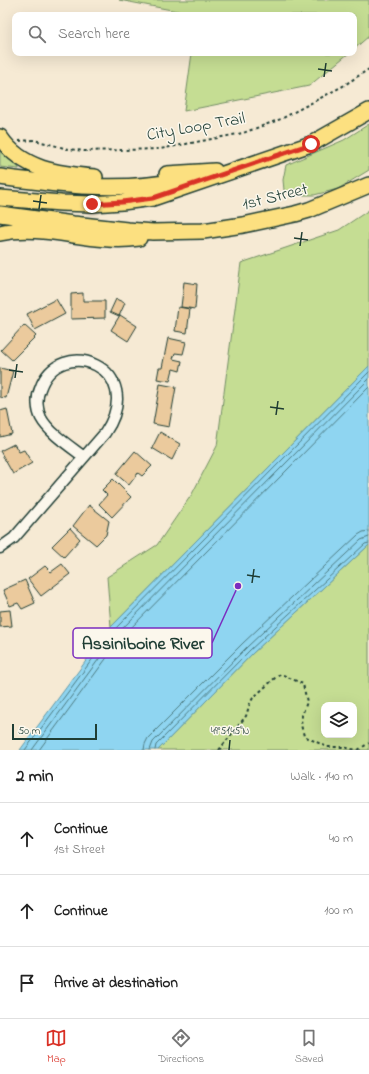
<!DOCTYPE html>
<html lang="en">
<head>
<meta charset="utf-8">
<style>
  body { margin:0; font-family:"Indie Flower",sans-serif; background:#f6f6f6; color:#222 }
  .controls { position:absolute; right:12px; bottom:12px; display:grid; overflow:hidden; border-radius:8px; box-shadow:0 4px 16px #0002 }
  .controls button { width:36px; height:36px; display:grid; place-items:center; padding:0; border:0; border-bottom:1px solid #e0e0e0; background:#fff; color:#222; font:20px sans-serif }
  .scale { position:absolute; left:12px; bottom:10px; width:85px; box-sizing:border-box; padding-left:4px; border:2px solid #1f3d34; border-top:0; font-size:11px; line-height:14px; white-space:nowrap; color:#1f3d34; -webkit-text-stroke:3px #fbf7ec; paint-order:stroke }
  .stop { position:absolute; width:12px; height:12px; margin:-9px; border:3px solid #d93025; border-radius:50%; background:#fff }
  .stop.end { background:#d93025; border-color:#fff; box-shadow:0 1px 4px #0008 }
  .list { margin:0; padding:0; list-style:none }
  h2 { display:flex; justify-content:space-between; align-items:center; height:52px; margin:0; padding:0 16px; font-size:17px }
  h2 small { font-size:13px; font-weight:400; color:#767676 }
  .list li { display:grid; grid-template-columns:26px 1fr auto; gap:12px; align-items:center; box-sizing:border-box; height:72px; padding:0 16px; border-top:1px solid #e0e0e0 }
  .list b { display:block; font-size:15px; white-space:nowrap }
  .list p { margin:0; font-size:13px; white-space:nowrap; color:#767676 }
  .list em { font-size:13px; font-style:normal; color:#767676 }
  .icon { flex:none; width:22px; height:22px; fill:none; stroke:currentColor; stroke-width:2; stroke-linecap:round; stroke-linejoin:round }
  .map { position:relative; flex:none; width:369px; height:750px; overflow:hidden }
  .search { position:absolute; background:#fff; box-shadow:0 4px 16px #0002; left:12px; right:12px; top:12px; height:44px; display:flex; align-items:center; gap:10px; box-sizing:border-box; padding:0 14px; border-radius:8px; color:#767676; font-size:15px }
  .sheet { height:268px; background:#fff }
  nav { display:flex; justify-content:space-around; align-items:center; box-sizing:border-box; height:56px; border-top:1px solid #e0e0e0; background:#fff; font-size:11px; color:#767676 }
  nav a { display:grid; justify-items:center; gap:2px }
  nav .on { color:#d93025 }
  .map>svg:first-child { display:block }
</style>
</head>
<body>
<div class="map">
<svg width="369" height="750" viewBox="0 0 369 750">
  <rect width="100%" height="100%" fill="#f6ead4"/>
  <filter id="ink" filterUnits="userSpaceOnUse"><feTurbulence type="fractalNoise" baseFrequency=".025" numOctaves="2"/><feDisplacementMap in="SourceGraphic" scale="8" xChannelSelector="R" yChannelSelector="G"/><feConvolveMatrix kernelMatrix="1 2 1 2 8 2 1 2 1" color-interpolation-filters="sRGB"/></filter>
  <g filter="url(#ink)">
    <path fill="#c5dd93" stroke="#728d64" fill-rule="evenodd" d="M119,0H369V36L354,49V15H198Z
      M192,53H349L309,86L184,111Z
      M369,124V170L338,189L314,195H298L284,190L283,180L286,165L344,140Z
      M0,151L19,168V169L0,167Z
      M369,210V366L111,627L107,577L157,545L192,494L217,446L241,263L339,230Z
      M369,545V750H158L253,653ZM324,705H354V735H324Z"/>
    <path fill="#8fd5f1" stroke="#6298a5" d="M369,366V545L253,653L158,750H20L111,627Z"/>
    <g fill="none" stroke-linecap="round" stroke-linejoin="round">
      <path stroke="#4c7a80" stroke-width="1" d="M25,750L114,630L369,372
        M32,750L118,633L369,379
        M39,750L122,637L369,387
        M144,750L145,744L148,738L243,643L358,535L363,532L369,531
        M150,750L153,742L247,647L361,540L369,537
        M155,750L156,745L250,650L365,544L369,543"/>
    </g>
    <path fill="#ebca9d" stroke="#1f3d34" d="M184,282L197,284L195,309L181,307Z
      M83,293V301H105V318L71,319V294Z
      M56,299L65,314L35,330L27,314Z
      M116,299L125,303L119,316L110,312Z
      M178,307L190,309L187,333L175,331Z
      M120,315L137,326L128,341L111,330Z
      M24,325L36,336L12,360L1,350Z
      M168,338L186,342L183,354L175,353L173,359L182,361L180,371L173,369L170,381L157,379L159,368H162Z
      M0,368L13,371L6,398L0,397Z
      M160,384L176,387L169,427L153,424Z
      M7,409L12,434L0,437V411Z
      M160,432L180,444L172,460L152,448Z
      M14,444L19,452L24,450L32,463L13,474L0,451Z
      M135,451L152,466L142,476L138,473L129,485L116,474Z
      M113,479L131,497L112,517L99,504L107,495L102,490Z
      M89,505L109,521L106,535L96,545L73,526Z
      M70,528L80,539L64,557L52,546Z
      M62,564L70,574L41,596L28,579L45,566L51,572Z
      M25,580L35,603L22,609L18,603L10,606L3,590Z
      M10,610L12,626L0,627V611Z"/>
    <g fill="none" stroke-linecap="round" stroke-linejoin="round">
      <g stroke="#1f3d34" stroke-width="13">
        <path id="minor" d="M0,548L14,538L105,433C149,367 59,333 40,389C36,398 37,410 41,418C49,433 71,447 84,457"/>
      </g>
      <g stroke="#1f3d34" stroke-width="18">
        <path id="primary" d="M0,137C22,170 59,174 95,177
          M167,174L215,171
          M0,177C60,185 120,193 180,180
          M0,198L61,203L92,204L122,202L153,198L311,144L369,111
          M0,214L73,224L127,230L153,232L203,231L243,225L295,214L309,210L369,185
          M0,233C46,223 92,245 139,238"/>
      </g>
      <path stroke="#1f3d34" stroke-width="2" stroke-dasharray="3 3" stroke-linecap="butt" d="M19,141L34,140L68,149L84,151L160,149L243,133L281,119L343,86L369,69
        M219,750L246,716L250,703L253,698L275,678L281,674L303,684L307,702L302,715L301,725L304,736L327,747H342L357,750
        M358,750L369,743"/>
      <use href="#minor" stroke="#fbf7ec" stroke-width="10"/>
      <use href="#primary" stroke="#fce080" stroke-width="15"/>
    </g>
  </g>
  <g fill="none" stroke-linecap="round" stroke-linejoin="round" filter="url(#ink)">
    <path stroke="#d93025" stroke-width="5" d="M92,204L122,202L153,198L311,144"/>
  </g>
  <path fill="none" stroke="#1f3d34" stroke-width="1.5" d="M318,69L332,71M324,77L326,63M33,201L47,203M39,209L41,195M294,238L308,240M300,246L302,232M9,370L23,372M15,378L17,364M270,407L284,409M276,415L278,401M247,575L260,577M252,583L254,569M229,750L230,740"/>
  <g text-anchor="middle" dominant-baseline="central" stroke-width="3" stroke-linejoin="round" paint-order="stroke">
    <g font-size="17" fill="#1f3d34" stroke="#fbf7ec">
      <text transform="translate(196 127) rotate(-10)">City Loop Trail</text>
      <text transform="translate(275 197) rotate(-14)">1st Street</text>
    </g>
  </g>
  <g font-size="10" text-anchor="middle" fill="#1f3d34" stroke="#fbf7ec" stroke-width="3" stroke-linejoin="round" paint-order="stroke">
    <text x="230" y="734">49°51'45"N</text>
  </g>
  <path fill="none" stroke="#7b2cbf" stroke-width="1.5" d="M238 586L212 643"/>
  <circle fill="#7b2cbf" stroke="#fbf7ec" stroke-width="1.5" cx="238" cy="586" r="4"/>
  <rect fill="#fbf7ec" stroke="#7b2cbf" stroke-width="1.5" x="73" y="628" width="139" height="30" rx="4"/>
  <g font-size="18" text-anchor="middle" font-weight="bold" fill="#1f3d34">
    <text x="143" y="649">Assiniboine River</text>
  </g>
</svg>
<div class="controls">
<button><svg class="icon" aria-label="layers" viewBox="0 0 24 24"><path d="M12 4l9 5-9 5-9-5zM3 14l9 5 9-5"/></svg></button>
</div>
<div class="scale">50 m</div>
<div class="stop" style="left:311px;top:144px"></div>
<div class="stop end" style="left:92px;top:204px"></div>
<div class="search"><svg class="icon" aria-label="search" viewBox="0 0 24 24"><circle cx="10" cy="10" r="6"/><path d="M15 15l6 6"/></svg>Search here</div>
</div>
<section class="sheet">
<h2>2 min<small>Walk · 140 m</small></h2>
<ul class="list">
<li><svg class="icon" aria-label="ahead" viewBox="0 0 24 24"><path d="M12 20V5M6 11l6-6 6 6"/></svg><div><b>Continue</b><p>1st Street</p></div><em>40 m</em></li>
<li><svg class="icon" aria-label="ahead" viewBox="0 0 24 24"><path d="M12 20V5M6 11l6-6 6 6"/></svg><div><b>Continue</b></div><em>100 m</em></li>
<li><svg class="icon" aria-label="arrive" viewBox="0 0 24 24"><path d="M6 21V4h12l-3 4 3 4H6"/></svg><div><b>Arrive at destination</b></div></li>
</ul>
</section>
<nav>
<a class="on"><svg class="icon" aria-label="map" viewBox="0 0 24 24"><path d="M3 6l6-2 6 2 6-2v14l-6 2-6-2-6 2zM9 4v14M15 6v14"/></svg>Map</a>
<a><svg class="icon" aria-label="directions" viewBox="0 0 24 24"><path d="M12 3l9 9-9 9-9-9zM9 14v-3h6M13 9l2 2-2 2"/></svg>Directions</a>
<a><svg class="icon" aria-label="saved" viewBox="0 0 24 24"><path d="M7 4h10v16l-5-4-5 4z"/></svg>Saved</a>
</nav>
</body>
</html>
